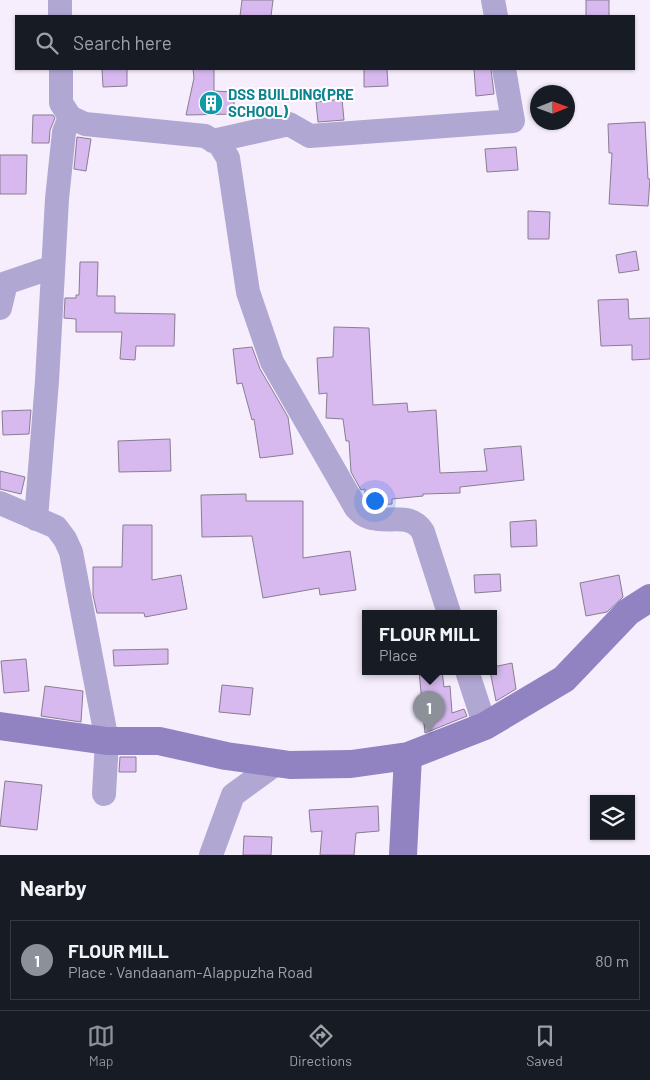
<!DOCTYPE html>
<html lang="en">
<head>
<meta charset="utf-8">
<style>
  body { margin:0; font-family:Barlow,sans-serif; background:#20242c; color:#f1f3f6 }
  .controls { position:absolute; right:15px; bottom:15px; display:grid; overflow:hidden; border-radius:0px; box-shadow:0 1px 4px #0004 }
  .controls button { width:45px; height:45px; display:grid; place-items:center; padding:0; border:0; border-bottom:1px solid #363941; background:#171b24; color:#f1f3f6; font:25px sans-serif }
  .compass { position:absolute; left:530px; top:85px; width:45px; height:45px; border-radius:50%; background:#171b24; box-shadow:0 1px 4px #0004; rotate:89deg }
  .you { position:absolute; left:374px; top:500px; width:18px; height:18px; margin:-12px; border:4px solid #fff; border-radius:50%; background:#1a73e8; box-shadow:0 0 0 8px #1a73e833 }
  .badge { display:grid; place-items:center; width:32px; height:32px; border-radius:50%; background:#8c9099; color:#fff; font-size:16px; font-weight:700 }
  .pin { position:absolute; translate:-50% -41px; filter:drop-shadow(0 1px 2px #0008) }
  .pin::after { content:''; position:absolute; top:26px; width:18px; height:15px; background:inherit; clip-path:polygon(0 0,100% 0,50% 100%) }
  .popup { position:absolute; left:362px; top:610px; width:135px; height:65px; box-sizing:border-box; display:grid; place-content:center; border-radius:0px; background:#171b24; filter:drop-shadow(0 1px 4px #0005); font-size:16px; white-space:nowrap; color:#9ea1a6 }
  .popup b { font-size:19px; color:#f1f3f6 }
  .popup::after { content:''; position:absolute; left:50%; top:100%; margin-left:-10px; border:10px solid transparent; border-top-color:#171b24 }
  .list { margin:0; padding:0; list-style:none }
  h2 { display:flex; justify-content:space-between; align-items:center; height:65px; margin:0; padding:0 20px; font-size:21px }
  h2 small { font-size:16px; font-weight:400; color:#9ea1a6 }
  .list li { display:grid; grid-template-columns:32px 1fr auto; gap:15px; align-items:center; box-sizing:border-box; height:80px; margin:0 10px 10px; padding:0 10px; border:1px solid #363941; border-radius:0px }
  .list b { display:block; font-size:19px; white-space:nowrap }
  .list p { margin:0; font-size:16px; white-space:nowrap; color:#9ea1a6 }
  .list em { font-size:16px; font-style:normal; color:#9ea1a6 }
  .icon { flex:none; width:28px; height:28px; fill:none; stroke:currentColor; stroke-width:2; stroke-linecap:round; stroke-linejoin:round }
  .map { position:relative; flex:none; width:650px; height:855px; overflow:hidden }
  .search { position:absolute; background:#171b24; box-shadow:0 1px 4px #0004; left:15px; right:15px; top:15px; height:55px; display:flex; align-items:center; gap:12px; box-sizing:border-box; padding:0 18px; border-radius:0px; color:#9ea1a6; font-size:19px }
  .sheet { height:155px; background:#171b24 }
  nav { display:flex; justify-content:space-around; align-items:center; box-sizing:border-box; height:70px; border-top:1px solid #363941; background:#171b24; font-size:14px; color:#9ea1a6 }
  nav a { display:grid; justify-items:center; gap:2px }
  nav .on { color:#8c9099 }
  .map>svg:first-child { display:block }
</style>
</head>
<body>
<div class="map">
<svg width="650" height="855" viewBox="0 0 650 855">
  <rect width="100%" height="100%" fill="#f6eefc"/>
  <path fill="#d7b9f0" stroke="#887d92" d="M242,0H273L271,16H240Z
    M586,0H609V16H586Z
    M102,69H127V86L103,87Z
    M193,69H214V91L233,92L235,114L186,115L194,78Z
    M364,69H387L388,86L364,87Z
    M474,69H491L494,94L476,96Z
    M342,99L344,120L318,122L316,102Z
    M33,115H53L55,118L50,130L49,143H32Z
    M645,122L648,179H650L648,206L609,204L612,153H609L608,124Z
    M77,137L91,139L86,171L74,169Z
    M516,147L518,170L487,172L485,149Z
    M0,155H27L26,194H0Z
    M528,211L550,212L549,239H528Z
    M636,251L639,270L619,273L616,255Z
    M80,262H98L97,296H115V313L175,314L174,346H136L135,360L120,359L122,332H76V319L64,318L65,298H76V295H79Z
    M628,299L629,319L650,318V359L632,360V345L601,346L598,300Z
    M334,327L369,328L373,405L407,403L408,412L436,410L440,473L487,471L484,449L521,446L524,480L460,487V493L423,494V496L392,499V504L377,505L370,502L365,496V489L361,490L351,472L349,441H346L343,419L326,418L327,393L319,394L317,358L333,357Z
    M252,347L260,369L288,417L293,454L260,458L254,419L252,420L242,383L237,384L233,349Z
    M31,410L29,434L3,435L2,411Z
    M170,439L171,471L119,472L118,441Z
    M0,471L25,477L21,494L0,489Z
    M246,494V501H303V558L350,551L356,590L320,595L319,588L263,598L252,536L202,537L201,495Z
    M536,520L537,546L511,547L510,522Z
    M123,525H152V580L181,575L187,609L145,617L144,613H97L93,595V567H122Z
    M500,574L501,591L475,593L474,575Z
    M619,575L623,597L607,612L586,616L580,583Z
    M168,649V664L114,666L113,650Z
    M26,659L29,691L4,693L1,661Z
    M512,663L516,689L496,701L490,671H493V667Z
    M419,671H442L444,687L450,686L452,713L464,709L467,716L425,733Z
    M222,685L253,688L250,715L219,712Z
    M45,686L83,691L81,722L41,716Z
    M120,757H136V772H119Z
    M5,781L42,785L37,830L0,826Z
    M378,806L379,831L356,833L354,855H320L322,831L311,832L309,810Z
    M244,836L272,837L271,855H243Z"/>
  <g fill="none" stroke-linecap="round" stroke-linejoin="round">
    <path stroke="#b1a7d3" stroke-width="24" d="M60,0V16
      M493,0L496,16
      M61,69V103L70,117L85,124L205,136L220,145L228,158L248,292L272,362L356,508C361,513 365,517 372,518C391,523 411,512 423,532L449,613
      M213,141L289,124L310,136L513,121L504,69
      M0,308L6,283L53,267
      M0,503L56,527L65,539L71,552L107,741L104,794
      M36,519L47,381L57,199L64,132L70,117
      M467,671L485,726
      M211,855L233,795L277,763"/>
    <path stroke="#9182c2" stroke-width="28" d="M0,726L107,741H159L226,756L290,765L351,764L408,756L485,726L564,679L628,612L650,598
      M403,855L408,756"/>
  </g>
  <defs>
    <g id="building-disc" transform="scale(1.25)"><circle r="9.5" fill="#0f9aa8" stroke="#fff"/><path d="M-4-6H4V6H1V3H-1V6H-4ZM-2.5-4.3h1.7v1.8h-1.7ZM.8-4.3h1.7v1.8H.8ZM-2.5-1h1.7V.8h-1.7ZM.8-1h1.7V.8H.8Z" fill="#fff"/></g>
  </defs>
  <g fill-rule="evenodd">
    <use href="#building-disc" x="211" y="103"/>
  </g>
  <g text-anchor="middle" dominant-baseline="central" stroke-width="4" stroke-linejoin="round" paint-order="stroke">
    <g font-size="15" font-weight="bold" fill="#0d838f" stroke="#fff" text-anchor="start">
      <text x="228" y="94">DSS BUILDING(PRE<tspan x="228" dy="17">SCHOOL)</tspan></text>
    </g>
  </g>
</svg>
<div class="controls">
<button><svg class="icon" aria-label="layers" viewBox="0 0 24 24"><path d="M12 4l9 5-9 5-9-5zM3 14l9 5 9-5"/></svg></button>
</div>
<svg class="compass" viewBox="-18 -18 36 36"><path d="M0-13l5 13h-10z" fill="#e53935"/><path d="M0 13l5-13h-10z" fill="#9ea1a6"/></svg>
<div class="you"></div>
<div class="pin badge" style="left:429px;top:732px">1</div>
<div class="popup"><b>FLOUR MILL</b>Place</div>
<div class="search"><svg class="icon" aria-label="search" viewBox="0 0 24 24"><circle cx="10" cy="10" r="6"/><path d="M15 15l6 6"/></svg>Search here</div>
</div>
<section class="sheet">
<h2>Nearby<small></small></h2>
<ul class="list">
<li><span class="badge">1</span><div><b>FLOUR MILL</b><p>Place · Vandaanam-Alappuzha Road</p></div><em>80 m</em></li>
</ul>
</section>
<nav>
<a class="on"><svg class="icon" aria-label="map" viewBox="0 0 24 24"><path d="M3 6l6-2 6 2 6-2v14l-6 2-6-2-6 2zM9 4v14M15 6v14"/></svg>Map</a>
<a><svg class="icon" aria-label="directions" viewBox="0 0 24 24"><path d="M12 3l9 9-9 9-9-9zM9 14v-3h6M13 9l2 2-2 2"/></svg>Directions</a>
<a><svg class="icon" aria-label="saved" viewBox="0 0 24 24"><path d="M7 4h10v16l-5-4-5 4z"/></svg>Saved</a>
</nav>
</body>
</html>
